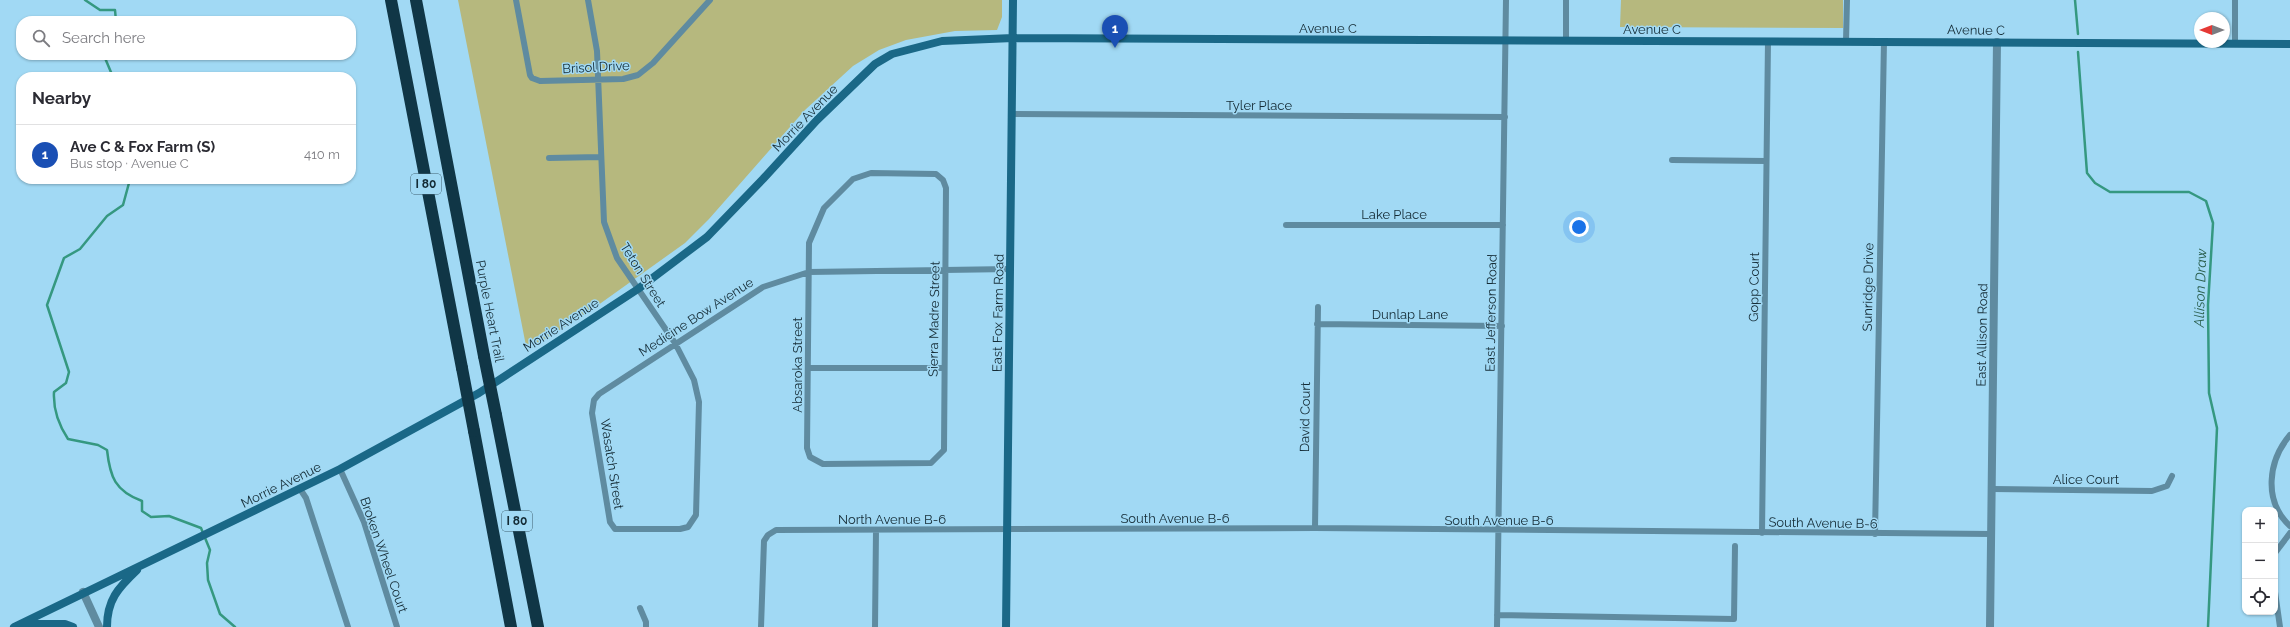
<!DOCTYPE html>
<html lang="en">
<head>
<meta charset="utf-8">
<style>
  body { margin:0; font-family:Raleway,sans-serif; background:#f7f7f7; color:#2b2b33 }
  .controls { position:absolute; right:12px; bottom:12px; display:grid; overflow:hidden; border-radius:8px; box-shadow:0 1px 3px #0004 }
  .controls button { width:36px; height:36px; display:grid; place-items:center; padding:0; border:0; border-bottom:1px solid #e1e1e2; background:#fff; color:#2b2b33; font:20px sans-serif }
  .compass { position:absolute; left:2194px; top:12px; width:36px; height:36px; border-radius:50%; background:#fff; box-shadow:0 1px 3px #0004; rotate:270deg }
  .you { position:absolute; left:1579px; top:227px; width:14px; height:14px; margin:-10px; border:3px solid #fff; border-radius:50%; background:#1a73e8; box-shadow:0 0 0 6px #1a73e833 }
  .badge { display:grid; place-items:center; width:26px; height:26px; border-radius:50%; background:#8d481d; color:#fff; font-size:13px; font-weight:700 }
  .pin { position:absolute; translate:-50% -33px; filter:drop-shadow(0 1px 2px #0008) }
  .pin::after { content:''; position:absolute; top:21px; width:14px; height:12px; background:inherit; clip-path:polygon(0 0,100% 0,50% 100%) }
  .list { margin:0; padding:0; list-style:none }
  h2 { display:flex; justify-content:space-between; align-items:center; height:52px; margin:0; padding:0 16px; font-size:17px }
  h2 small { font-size:13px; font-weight:400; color:#7c7c81 }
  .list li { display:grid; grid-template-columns:26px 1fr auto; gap:12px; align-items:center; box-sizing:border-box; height:60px; padding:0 16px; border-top:1px solid #e1e1e2 }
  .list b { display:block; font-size:15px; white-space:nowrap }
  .list p { margin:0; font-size:13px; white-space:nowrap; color:#7c7c81 }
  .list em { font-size:13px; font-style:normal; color:#7c7c81 }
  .icon { flex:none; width:22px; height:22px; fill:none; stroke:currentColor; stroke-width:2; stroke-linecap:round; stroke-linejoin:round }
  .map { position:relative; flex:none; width:2290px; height:627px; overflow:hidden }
  .search { position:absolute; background:#fff; box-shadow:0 1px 3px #0004; left:16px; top:16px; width:340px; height:44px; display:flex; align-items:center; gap:10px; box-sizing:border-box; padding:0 14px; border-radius:16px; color:#7c7c81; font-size:15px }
  .panel { position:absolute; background:#fff; box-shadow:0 1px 3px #0004; left:16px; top:72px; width:340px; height:112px; border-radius:16px }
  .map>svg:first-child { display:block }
</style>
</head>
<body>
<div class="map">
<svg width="2290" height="627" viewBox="0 0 2290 627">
  <rect width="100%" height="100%" fill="#a1d9f4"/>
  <path fill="#b6b87e" d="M458,0H1002V17L997,30L955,31L906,40L879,50L853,66L805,110L709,219L685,243L594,308L527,351Z
    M1621,0H1843V28L1620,27Z"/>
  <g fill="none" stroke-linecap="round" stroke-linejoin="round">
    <path stroke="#359880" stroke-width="2.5" d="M85,0L100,10H115L116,21
      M2075,0L2078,34
      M2078,52L2087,173L2095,183L2110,192H2189L2206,201L2213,223L2208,305L2209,393L2217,428L2208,627
      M106,55L105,58L113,77
      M128,179L129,183L123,205L107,216L80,249L64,258L47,305L69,372L66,383L54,392C53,410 58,424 68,439L98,445L107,450C110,477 115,491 142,501V511L151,517L169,516L201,528L210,550L207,563L208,580L220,614L235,627"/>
    <path stroke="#5f8ba0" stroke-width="6" d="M516,0L530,75L532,78L540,81L623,79L638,75L653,63L710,0
      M588,0L597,51L604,222L617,258L675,343L694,380L699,402L696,515L688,527L680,529H615L610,522L592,413L594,400L599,394L763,287L809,272L1011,269
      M1566,41V0
      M1846,41L1847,0
      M2235,44V0
      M1013,114L1505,117
      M549,158L600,157
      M1672,160L1766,161
      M871,173L936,174L943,180L946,188L944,450L931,463L823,464L810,457L807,448L809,243L824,208L853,179Z
      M1286,225H1503
      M1317,324L1502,326
      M808,368H944
      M2290,435C2268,461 2263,501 2290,526
      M340,469L364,522L397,627
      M300,489L306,498L348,627
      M1993,489L2152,491L2167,486L2172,476
      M1315,528L1318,307
      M1762,533L1768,41
      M1875,534L1884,41
      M2275,553L2290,533
      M2275,592L2280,627
      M640,608L646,622V627
      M1497,615L1734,619L1735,546
      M761,627L764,541L768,535L776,530L1315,528L1991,534
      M875,627L876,530
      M1497,627L1506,0"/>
    <path stroke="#5f8ba0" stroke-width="8" d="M83,592L99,627
      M1990,627L1997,42"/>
    <path stroke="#1a6887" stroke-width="8" d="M22,624H65L73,627
      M14,627L340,469L479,393L638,289L707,237L763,179L817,120L875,64L892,54L942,41L1013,38L2290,44
      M107,627C107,600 118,588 137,570
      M1006,627L1013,0"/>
    <path stroke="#103646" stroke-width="12" d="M391,0L462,368
      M416,0L484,356
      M496,415L538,627
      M474,431L511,627"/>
    <path stroke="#103646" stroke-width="12" d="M484,356L496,415
      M462,368L474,431"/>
  </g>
  <g text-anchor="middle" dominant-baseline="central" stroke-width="3" stroke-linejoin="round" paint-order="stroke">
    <g fill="#a1d9f4" stroke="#3e5f6e" stroke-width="1">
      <rect x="411" y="174" width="30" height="20" rx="3"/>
      <rect x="502" y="511" width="30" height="20" rx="3"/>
    </g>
    <g font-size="12" font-weight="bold" fill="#142b35">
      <text x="426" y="184">I 80</text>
      <text x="517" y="521">I 80</text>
    </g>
    <g font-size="13" fill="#142b35" stroke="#a1d9f4">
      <text x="1328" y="28">Avenue C</text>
      <text x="1652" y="29">Avenue C</text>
      <text transform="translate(1976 30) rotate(1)">Avenue C</text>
      <text transform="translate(596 67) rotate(-3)">Brisol Drive</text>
      <text x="1259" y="105">Tyler Place</text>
      <text transform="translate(805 118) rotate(-46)">Morrie Avenue</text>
      <text x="1394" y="214">Lake Place</text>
      <text transform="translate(643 275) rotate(58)">Teton Street</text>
      <text transform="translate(1754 287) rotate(-89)">Gopp Court</text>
      <text transform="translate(1868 287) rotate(-89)">Sunridge Drive</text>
      <text transform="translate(490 311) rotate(79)">Purple Heart Trail</text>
      <text transform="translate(998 313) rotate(-89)">East Fox Farm Road</text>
      <text transform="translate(1491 313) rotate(-89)">East Jefferson Road</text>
      <text x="1410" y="314">Dunlap Lane</text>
      <text transform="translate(696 317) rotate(-33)">Medicine Bow Avenue</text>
      <text transform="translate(934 319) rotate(-89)">Sierra Madre Street</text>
      <text transform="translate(561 325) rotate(-33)">Morrie Avenue</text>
      <text transform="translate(1982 335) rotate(-89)">East Allison Road</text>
      <text transform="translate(797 365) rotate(-90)">Absaroka Street</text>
      <text transform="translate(1305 417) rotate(-89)">David Court</text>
      <text transform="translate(612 464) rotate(81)">Wasatch Street</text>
      <text x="2086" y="479">Alice Court</text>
      <text transform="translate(281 485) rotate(-26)">Morrie Avenue</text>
      <text x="1175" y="518">South Avenue B-6</text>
      <text x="892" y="519">North Avenue B-6</text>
      <text x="1499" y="520">South Avenue B-6</text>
      <text transform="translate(1823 523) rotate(1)">South Avenue B-6</text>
      <text transform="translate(384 555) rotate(71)">Broken Wheel Court</text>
    </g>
    <g font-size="14" font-style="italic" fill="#2b5f4e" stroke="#a1d9f4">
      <text transform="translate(2200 288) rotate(-88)">Allison Draw</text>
    </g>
  </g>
</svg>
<div class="controls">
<button>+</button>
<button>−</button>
<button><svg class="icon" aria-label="locate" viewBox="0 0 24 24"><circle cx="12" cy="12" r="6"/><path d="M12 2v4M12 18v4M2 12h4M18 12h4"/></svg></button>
</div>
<svg class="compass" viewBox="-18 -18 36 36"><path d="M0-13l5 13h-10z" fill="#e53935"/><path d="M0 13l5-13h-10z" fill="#7c7c81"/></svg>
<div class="you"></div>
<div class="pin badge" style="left:1115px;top:48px;background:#1a4fb4">1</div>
<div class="search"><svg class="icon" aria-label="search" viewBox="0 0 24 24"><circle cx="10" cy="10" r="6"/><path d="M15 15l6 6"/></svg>Search here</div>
<section class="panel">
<h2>Nearby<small></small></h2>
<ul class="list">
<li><span class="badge" style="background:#1a4fb4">1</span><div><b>Ave C &amp; Fox Farm (S)</b><p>Bus stop · Avenue C</p></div><em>410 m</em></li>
</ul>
</section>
</div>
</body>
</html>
